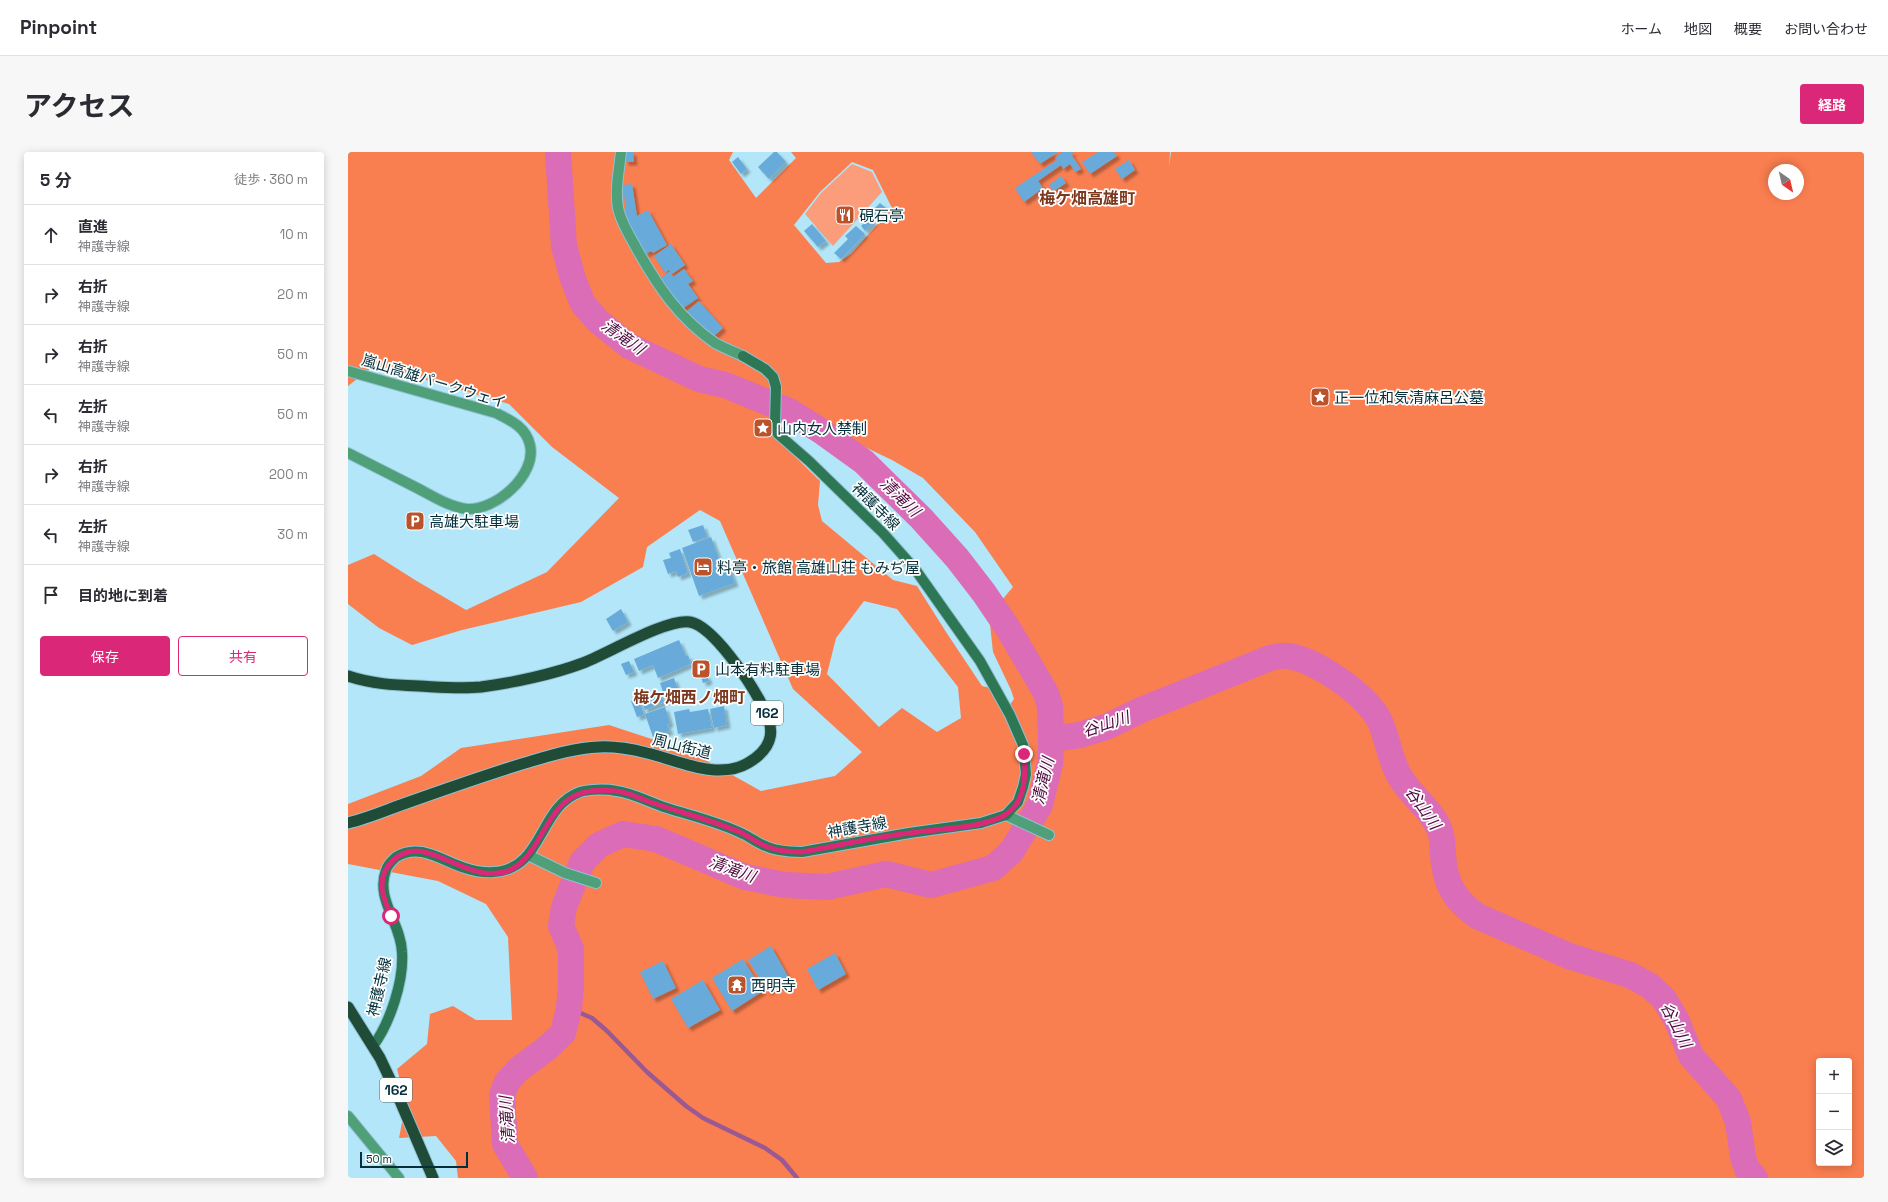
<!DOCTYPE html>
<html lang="ja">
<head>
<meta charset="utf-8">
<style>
  body { margin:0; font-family:"Space Grotesk","Noto Sans JP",sans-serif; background:#f7f7f7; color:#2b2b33 }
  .controls { position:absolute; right:12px; bottom:12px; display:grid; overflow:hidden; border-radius:4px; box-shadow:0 2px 10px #0003 }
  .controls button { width:36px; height:36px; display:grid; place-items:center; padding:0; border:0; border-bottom:1px solid #e1e1e2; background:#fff; color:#2b2b33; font:20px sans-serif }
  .compass { position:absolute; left:1420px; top:12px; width:36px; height:36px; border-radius:50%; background:#fff; box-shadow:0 2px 10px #0003; rotate:146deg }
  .scale { position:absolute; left:12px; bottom:10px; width:108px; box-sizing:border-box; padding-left:4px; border:2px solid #032e3a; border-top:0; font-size:11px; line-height:14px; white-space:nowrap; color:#032e3a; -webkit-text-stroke:3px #fdfefd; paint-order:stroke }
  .stop { position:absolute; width:12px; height:12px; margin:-9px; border:3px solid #db2777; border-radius:50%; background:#fff }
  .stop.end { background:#db2777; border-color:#fff; box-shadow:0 1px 4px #0008 }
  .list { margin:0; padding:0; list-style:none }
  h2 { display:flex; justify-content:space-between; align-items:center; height:52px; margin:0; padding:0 16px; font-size:17px }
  h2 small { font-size:13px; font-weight:400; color:#7c7c81 }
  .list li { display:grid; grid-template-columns:26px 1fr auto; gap:12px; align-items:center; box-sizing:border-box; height:60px; padding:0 16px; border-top:1px solid #e1e1e2 }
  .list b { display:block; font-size:15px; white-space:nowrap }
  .list p { margin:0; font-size:13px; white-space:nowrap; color:#7c7c81 }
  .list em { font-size:13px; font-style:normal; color:#7c7c81 }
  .actions { display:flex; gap:8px; padding:12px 16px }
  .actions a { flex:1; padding:9px 0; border:1px solid #db2777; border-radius:4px; text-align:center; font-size:14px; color:#db2777 }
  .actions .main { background:#db2777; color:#fff }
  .icon { flex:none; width:22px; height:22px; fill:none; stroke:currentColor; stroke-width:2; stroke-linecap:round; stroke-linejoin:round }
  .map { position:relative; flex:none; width:1516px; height:1026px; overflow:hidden; border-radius:4px }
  header { display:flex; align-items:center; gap:24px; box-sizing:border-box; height:56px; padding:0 20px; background:#fff; border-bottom:1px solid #e1e1e2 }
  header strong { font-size:19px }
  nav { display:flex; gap:22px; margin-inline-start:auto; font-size:14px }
  .intro { display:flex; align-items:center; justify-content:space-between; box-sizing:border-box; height:96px; padding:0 24px }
  h1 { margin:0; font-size:28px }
  .button { padding:10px 18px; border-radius:4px; background:#db2777; color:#fff; font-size:14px; font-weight:700 }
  main { display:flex; gap:24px; padding:0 24px }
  aside { flex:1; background:#fff; border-radius:4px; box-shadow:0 2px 10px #0003 }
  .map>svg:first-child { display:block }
</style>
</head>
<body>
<header>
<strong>Pinpoint</strong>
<nav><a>ホーム</a><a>地図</a><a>概要</a><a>お問い合わせ</a></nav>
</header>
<div class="intro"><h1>アクセス</h1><a class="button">経路</a></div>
<main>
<aside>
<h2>5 分<small>徒歩 · 360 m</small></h2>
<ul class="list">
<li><svg class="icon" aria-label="ahead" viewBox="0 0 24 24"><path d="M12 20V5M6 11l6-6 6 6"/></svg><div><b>直進</b><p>神護寺線</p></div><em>10 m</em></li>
<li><svg class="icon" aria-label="right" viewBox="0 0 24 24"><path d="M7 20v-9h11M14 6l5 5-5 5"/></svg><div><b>右折</b><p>神護寺線</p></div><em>20 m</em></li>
<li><svg class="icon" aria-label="right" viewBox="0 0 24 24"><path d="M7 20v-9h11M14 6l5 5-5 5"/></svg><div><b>右折</b><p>神護寺線</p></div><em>50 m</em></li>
<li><svg class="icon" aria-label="left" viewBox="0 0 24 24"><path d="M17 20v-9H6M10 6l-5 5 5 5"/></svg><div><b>左折</b><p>神護寺線</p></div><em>50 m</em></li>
<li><svg class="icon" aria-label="right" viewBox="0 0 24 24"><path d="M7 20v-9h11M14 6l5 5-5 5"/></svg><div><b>右折</b><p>神護寺線</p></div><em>200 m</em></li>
<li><svg class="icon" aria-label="left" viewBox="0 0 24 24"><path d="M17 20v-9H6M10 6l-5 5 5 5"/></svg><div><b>左折</b><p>神護寺線</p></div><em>30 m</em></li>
<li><svg class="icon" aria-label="arrive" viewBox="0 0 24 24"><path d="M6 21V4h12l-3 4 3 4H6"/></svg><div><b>目的地に到着</b></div></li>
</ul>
<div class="actions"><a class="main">保存</a><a>共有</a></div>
</aside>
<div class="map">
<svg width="1516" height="1026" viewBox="0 0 1516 1026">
  <defs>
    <filter id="shadow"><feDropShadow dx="3.5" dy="3.5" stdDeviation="1" flood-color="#0004"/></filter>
  </defs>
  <rect width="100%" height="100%" fill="#b2e6f8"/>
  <path fill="#fb9d7b" d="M504,12L524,20L534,40L485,94L457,62L473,41Z"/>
  <path fill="#f97e50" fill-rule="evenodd" d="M0,0H385L381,8L408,46L448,6L443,0H822L821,15L823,0H1516V1026H110L108,1009L88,984L51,986L58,950L49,917L79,892L82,862L105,854L128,868H164L160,785L138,752L90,729L0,712V652L73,624L113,596L261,573L343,600L413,639L487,624L514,600L445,537L372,369L352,358L299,395L295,415L233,450L114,478L64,493L31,476L0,452V413L26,402L67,428L118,458L199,420L271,346L204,295L161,252L27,213L0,234ZM504,10L525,18L544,56L503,102L491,110L478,111L446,73L472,40ZM1426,18H1450V42H1426ZM438,253L477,276L544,308L575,326L627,380L665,435L641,463L645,500L663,538L666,547L661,554L643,536L634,534L598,480L569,434L545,428L474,369L470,353L472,329L426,284ZM516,449L549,457L610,535L613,566L589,580L554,556L531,575L479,522L488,486ZM1471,909H1501V1011H1471Z"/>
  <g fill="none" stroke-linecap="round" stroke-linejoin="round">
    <path stroke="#9a5992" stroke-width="4.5" d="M221,856L244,866L259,879L299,920L338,954L355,966L417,996L434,1008L449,1026"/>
    <path stroke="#da6cb8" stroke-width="26" d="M703,587L732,583L758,575L793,558L922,506C927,505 934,503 940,504C967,507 1023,545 1033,572C1040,589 1042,607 1051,623C1062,644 1084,657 1092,679C1095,686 1094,696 1095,703C1097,732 1106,747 1129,764L1221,804L1282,823L1302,834L1316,847L1329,869L1343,904L1381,947L1390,970L1395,1005L1399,1017L1407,1026
      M177,1026L157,992L154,943L159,930L171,917L198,897L215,881L221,856L223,835V797L213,774L216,755L234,710L251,693L275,682L308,687L397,725L437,733L479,735L538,722L583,733L645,716L663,700L692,653L702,612L703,587L702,554L698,541L661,478L636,441L609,406L573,366L516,310L473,279L441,259L377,233L351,227L281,194L250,169L235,152L225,127L216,94L210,0"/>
  </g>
  <path fill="#67abda" filter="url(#shadow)" d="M277,0H285L286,10H277Z
    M426,0H429L438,10L421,27L410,15Z
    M683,0H710L692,12Z
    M714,0H726L723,2L733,17L727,20L722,12L715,17L713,13L690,29L695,36L676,50L667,36L709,8L707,6Z
    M750,0H766L769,4L742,22L734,10Z
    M390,5L399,17L393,22L384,10Z
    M781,8L787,18L774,27L767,17Z
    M713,24L718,31L706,39L701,33Z
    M284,32L289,64L300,58L319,93L305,101L303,99L298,102L279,69L275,33Z
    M532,51L538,56L528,67L522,61Z
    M521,66L526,70L517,79L513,74Z
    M464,72L478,89L470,95L456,79Z
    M508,74L517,82L493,107L486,101L500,87L497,84Z
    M323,92L337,113L324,122L321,118L317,121L306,104Z
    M336,117L345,129L340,132L350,146L334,157L313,126L322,119L325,125Z
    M351,149L375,176L366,184L338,160Z
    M355,373L359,385L345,390L340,378Z
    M363,385L375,417L381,415L387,431L351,444L334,396Z
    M332,397L340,421L330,425L328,419L320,422L315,408L323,406L321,401Z
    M273,457L280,470L265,479L258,467Z
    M331,488L338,504L340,503L343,512L310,526L305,513L291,519L286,507Z
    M281,509L286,520L278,523L273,512Z
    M359,523L361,529L355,531L353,525Z
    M326,526L332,544L318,549L312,531Z
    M311,539L316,550L297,558L292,546Z
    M290,546L296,563L289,565L283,549Z
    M376,554L379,573L366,576L362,557Z
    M317,555L322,571L319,573L322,579L305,585L297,562Z
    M341,557L342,560L360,557L364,576L330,582L326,560Z
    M423,794L442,828L420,840L400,808Z
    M487,801L498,822L470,838L459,817Z
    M395,807L415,839L384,859L364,826Z
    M315,809L328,836L305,847L292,820Z
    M355,828L372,858L340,876L323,847Z"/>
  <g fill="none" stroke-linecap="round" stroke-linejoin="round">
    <g stroke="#8fc1d2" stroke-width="12">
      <path id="minor" d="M273,0C271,19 266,42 271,60C275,74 283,86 290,99C311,136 331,166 367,191C376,196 386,200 395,204
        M658,663L701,683
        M180,703L217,721L248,731
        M0,964L51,1026"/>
    </g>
    <g stroke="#8fc1d2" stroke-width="12">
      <path id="tertiary" d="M0,219L148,261C162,268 178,275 182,293C189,323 147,359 119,357C102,355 86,345 71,337C47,325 24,313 0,301"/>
    </g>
    <g stroke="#8fc1d2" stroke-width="12">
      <path id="secondary" d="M25,894C42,871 56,829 54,800C53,771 27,747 38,718C40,712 44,709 48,705C72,690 94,709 117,716C126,719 137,721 146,720C196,717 190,655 232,640C242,637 258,637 269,639C285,641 303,651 319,656C344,664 371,670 395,682C402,685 408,690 415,693C426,699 441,700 454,700L561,681L633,671L658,663L670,650L675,635L678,622L675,593L662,563L632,509L567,417L535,381L461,309L430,282L427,272L428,235L425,225L417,217L395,204"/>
    </g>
    <g stroke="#8fc1d2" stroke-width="13">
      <path id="trunk" d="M0,524C23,532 46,533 71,534C91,535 112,537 133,535C164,531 206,522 235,511C259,502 319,466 342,470C365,474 402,530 413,551C428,576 427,595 400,611C369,629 330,608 299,601C283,597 268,594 251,595C226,596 201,604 177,611C134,624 92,639 50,654C34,660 17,667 0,671
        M0,855L32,906L50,944L85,1026"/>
    </g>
    <use href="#minor" stroke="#4fa078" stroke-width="10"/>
    <use href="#tertiary" stroke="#4fa078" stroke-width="10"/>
    <use href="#secondary" stroke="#2e7755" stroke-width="10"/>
    <use href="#trunk" stroke="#204b36" stroke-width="11"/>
  </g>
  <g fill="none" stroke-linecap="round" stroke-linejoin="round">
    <path stroke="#db2777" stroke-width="5" d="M43,764C40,756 34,744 34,735C33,713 54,695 76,700C103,706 129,729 160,719C172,714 179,705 186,695C209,657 217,633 268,639C280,640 293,647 305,651C334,661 366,669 394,681C401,685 408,690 415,693C427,699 441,700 454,700C489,694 525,685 562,681C587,677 636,676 657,663C678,650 678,623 676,602"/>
  </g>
  <defs>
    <g id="restaurant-square" transform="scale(1)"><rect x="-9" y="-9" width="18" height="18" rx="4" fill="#ba532b" stroke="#fdfefd"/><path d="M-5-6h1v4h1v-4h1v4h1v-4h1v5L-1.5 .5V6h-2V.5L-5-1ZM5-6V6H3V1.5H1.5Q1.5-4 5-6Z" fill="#fff"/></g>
    <g id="sight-square" transform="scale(1)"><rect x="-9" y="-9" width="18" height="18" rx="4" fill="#ba532b" stroke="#fdfefd"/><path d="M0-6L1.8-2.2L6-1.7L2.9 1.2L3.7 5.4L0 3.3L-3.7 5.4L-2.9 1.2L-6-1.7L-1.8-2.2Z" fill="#fff"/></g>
    <g id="parking-square" transform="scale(1)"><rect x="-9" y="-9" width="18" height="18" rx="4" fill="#ba532b" stroke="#fdfefd"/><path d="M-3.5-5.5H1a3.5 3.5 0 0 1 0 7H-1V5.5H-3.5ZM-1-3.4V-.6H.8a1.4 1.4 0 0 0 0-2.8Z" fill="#fff"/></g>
    <g id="hotel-square" transform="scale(1)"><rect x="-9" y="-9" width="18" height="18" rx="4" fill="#ba532b" stroke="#fdfefd"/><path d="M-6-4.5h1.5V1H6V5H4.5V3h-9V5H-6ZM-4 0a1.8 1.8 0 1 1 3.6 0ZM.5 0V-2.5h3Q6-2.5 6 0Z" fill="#fff"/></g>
    <g id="temple-square" transform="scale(1)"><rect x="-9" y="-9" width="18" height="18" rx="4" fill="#ba532b" stroke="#fdfefd"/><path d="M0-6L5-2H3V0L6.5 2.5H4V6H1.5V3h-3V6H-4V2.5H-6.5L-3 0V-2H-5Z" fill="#fff"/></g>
  </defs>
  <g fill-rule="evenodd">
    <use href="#restaurant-square" x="497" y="63"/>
    <use href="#sight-square" x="972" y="245"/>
    <use href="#sight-square" x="415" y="276"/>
    <use href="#parking-square" x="67" y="369"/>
    <use href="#hotel-square" x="355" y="415"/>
    <use href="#parking-square" x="353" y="517"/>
    <use href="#temple-square" x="389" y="833"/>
  </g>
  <g text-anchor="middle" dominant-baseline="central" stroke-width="3.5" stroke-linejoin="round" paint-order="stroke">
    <g fill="#fdfefd" stroke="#4e6c74" stroke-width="1">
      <rect x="403" y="549" width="32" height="24" rx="3"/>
      <rect x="32" y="926" width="32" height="24" rx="3"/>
    </g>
    <g font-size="14" font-weight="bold" fill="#032e3a">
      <text x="419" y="561">162</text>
      <text x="48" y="938">162</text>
    </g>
    <g font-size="15" fill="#032e3a" stroke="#fdfefd" text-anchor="start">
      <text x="511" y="63">硯石亭</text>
      <text x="986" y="245">正一位和気清麻呂公墓</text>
      <text x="429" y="276">山内女人禁制</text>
      <text x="81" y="369">高雄大駐車場</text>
      <text x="369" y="415">料亭・旅館 高雄山荘 もみぢ屋</text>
      <text x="367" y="517">山本有料駐車場</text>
      <text x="403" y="833">西明寺</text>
    </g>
    <g font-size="15" fill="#032e3a" stroke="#fdfefd">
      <text transform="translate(86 229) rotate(17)">嵐山高雄パークウェイ</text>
      <text transform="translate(528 354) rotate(45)">神護寺線</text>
      <text transform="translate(334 594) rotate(14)">周山街道</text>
      <text transform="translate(509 675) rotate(-10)">神護寺線</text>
      <text transform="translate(31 835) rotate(-77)">神護寺線</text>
    </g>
    <g font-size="16" font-weight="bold" fill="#7b381f" stroke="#fdfefd">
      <text x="739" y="46">梅ケ畑高雄町</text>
      <text x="341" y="545">梅ケ畑西ノ畑町</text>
    </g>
    <g font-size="16" font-style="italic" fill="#500a3f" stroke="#fdfefd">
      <text transform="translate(275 185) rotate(35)">清滝川</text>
      <text transform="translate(552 345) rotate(44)">清滝川</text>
      <text transform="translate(758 572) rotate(-18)">谷山川</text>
      <text transform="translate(695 629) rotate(-77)">清滝川</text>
      <text transform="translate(1075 656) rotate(55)">谷山川</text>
      <text transform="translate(384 717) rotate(20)">清滝川</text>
      <text transform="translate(1328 873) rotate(63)">谷山川</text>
      <text transform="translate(159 968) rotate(-94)">清滝川</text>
    </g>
  </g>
</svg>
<div class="controls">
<button>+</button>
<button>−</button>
<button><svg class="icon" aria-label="layers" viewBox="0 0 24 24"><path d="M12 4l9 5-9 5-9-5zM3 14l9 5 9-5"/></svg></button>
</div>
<svg class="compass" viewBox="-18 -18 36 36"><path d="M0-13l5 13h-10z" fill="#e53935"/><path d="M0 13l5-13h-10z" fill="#7c7c81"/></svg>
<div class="scale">50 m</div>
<div class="stop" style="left:43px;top:764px"></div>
<div class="stop end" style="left:676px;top:602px"></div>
</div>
</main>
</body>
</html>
